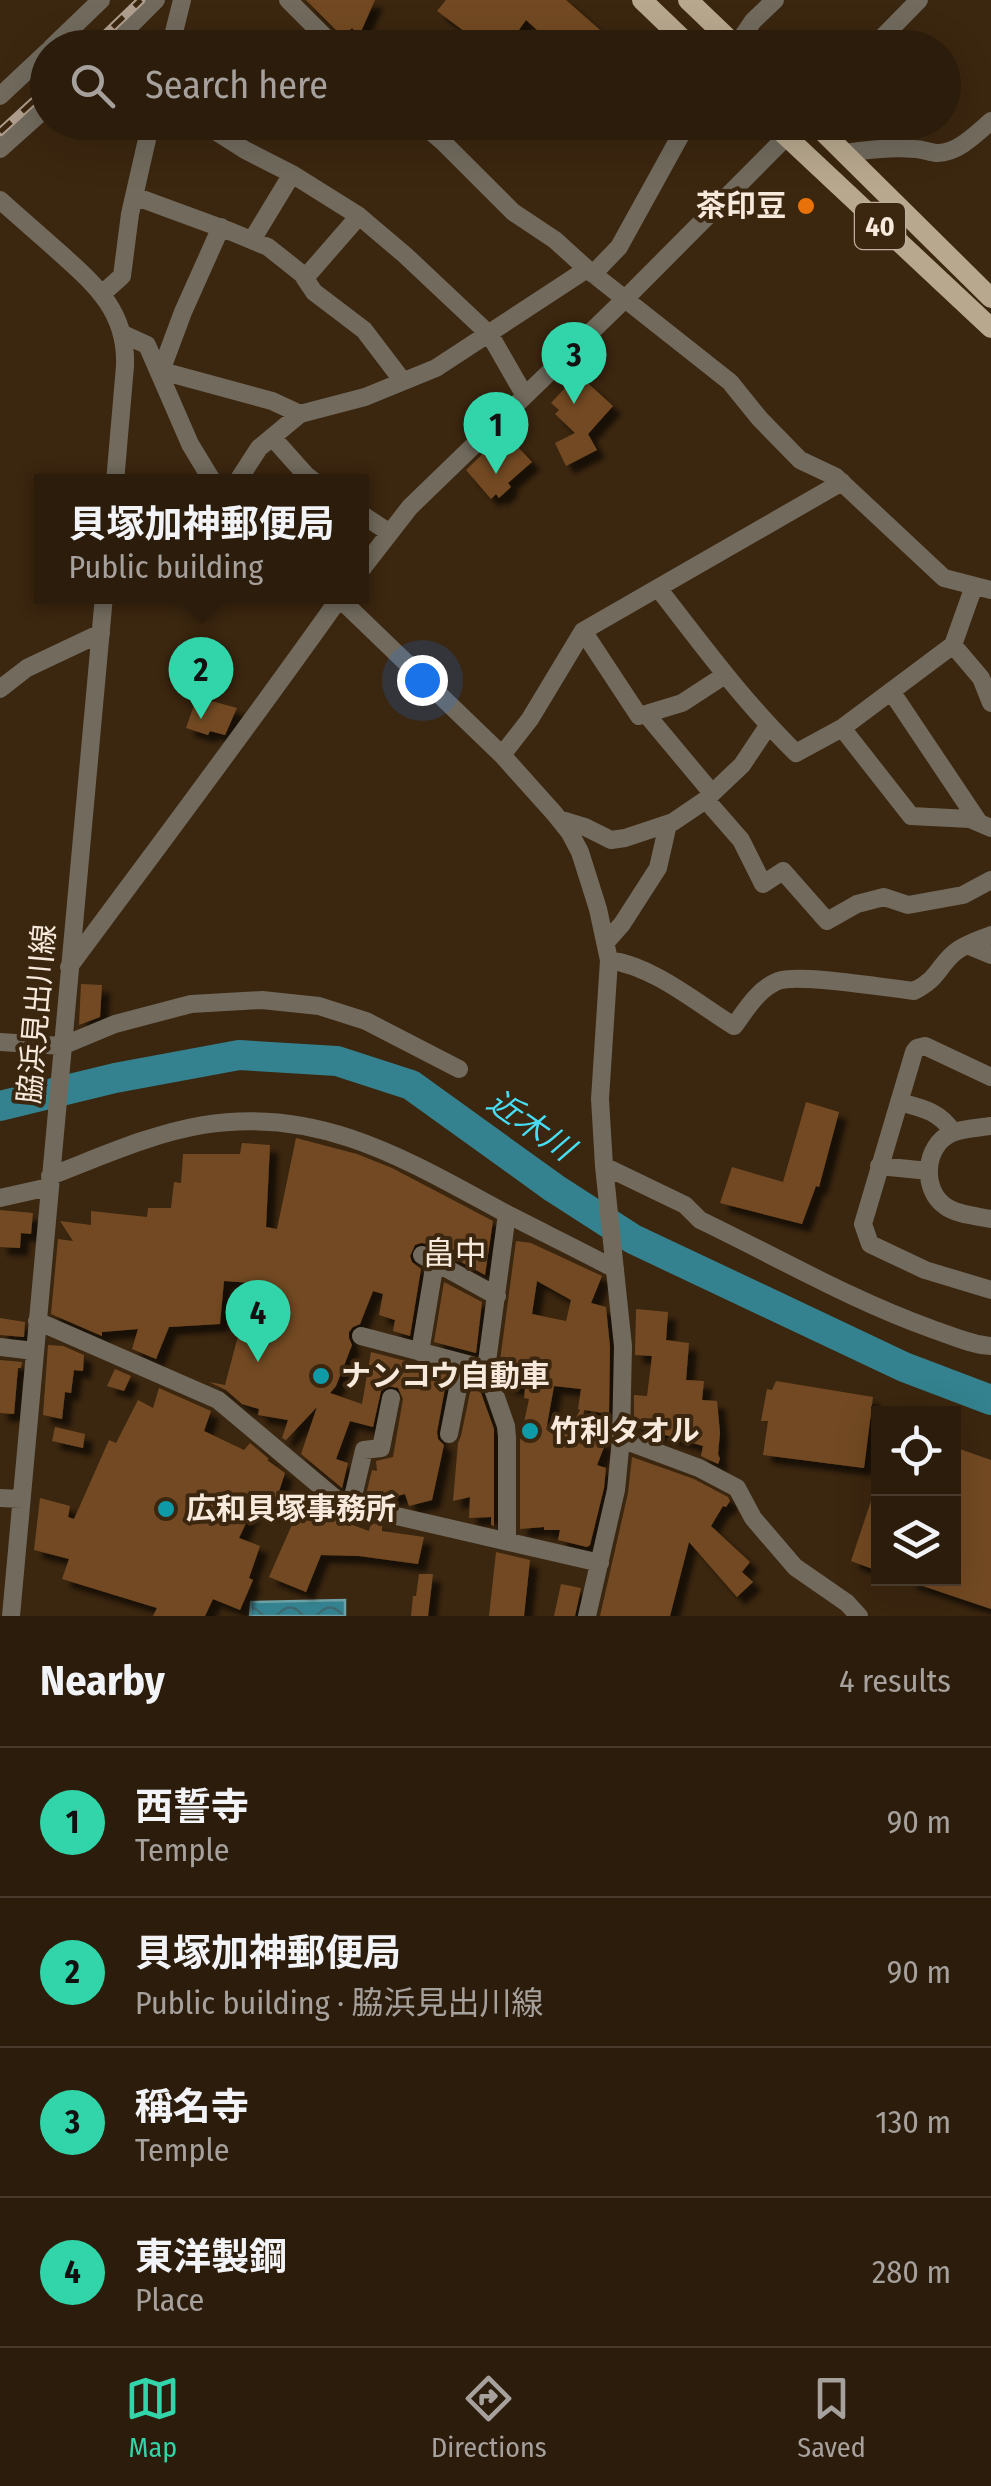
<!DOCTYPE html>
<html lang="en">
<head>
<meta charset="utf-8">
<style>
  body { margin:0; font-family:"Fira Sans Condensed","Noto Sans JP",sans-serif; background:#342514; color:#f1f3f6 }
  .controls { position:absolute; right:30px; bottom:30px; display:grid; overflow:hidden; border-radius:0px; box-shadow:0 10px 40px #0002 }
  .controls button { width:90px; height:90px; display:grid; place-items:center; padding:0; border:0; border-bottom:2px solid #483a2c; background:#2c1c0b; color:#f1f3f6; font:50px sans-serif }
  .you { position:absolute; left:422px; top:680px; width:35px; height:35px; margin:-25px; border:8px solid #fff; border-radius:50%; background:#1a73e8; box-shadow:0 0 0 15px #1a73e833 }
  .badge { display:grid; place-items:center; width:65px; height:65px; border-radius:50%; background:#32d4a9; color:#111; font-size:32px; font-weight:700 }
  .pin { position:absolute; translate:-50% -82px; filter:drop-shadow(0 2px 5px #0008) }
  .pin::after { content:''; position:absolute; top:52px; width:35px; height:30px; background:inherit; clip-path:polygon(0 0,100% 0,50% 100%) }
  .popup { position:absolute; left:34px; top:474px; width:335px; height:130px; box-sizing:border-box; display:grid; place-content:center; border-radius:0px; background:#2c1c0b; filter:drop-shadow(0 2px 8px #0005); font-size:32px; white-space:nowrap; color:#a6a19d }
  .popup b { font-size:38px; color:#f1f3f6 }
  .popup::after { content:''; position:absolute; left:50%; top:100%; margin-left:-20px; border:20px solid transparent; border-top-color:#2c1c0b }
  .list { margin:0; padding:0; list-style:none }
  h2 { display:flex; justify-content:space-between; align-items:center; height:130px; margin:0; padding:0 40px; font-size:42px }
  h2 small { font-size:32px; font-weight:400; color:#a6a19d }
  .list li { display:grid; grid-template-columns:65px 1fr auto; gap:30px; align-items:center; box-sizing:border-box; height:150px; padding:0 40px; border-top:2px solid #483a2c }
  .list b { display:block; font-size:38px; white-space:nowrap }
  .list p { margin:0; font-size:32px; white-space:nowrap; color:#a6a19d }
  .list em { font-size:32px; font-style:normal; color:#a6a19d }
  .icon { flex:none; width:55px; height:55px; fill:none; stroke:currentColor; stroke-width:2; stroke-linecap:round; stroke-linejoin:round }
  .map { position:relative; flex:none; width:991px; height:1616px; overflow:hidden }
  .search { position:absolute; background:#2c1c0b; box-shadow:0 10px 40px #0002; left:30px; right:30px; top:30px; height:110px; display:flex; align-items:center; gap:25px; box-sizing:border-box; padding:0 35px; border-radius:55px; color:#a6a19d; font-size:38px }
  .sheet { height:730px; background:#2c1c0b }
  nav { display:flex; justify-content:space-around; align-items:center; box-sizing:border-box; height:140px; border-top:2px solid #483a2c; background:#2c1c0b; font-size:28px; color:#a6a19d }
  nav a { display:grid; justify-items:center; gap:5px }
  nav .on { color:#32d4a9 }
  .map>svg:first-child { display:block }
</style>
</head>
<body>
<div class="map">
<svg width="991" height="1616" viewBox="0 0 991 1616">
  <defs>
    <pattern id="water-waves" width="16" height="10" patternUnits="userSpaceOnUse" patternTransform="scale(2.5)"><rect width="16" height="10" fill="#34828f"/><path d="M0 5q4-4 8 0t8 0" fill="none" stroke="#3d6a70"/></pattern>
    <filter id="shadow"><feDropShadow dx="8" dy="8" stdDeviation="2.5" flood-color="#0009"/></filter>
  </defs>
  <rect width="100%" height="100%" fill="#3b260f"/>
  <path fill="url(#water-waves)" stroke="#6ea1a6" stroke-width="2.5" d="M345,1600V1616H250L251,1602Z"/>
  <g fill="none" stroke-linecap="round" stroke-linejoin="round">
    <path stroke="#34828f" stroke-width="30" d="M0,1106L115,1078L239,1055L337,1061L411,1085L554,1188L633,1239L904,1367L991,1400"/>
  </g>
  <path fill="#724a21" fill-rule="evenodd" filter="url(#shadow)" d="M306,0H375L359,36L352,28L343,37Z
    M446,0H566L608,37L599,48H557L526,20L506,48H487L437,11Z
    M578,374L613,406L588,434L597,450L566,466L555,443L575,433L555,414L559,410L551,403Z
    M497,440L508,452L516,445L532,462L508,483L511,487L499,498L496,494L491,499L466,470Z
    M197,697L237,708L225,735L210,731L208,735L186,728Z
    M81,984L102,985L100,1017L79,1025Z
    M806,1102L839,1112L819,1187L816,1186L802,1224L720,1203L732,1167L783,1182Z
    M296,1138L357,1154L392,1168L493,1221L485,1275L428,1244L421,1243L415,1245L410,1256L412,1262L421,1269L410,1336L393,1331L395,1320L379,1315L383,1294L373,1291L360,1324L353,1327L349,1332V1338L352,1345L336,1386L330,1393L362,1404L371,1352L448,1372L437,1432L438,1439L444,1445L432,1500L409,1506L405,1494L382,1500L366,1495L372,1470L377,1471L376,1461L393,1457L403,1399L398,1388L388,1386L381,1391L373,1427L350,1421L336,1459L348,1463L342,1488L301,1454L317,1407L286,1440L282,1438L288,1420L258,1415L259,1409L242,1404L226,1390L209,1382L225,1385L252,1283L224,1281L220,1324L169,1327L156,1359L132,1349L138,1329L102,1332V1336L51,1314L58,1239L73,1241L60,1221L91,1225V1211L147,1217L148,1208H171L174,1182L181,1183L183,1154H240L242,1143L270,1145L266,1227L277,1229Z
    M0,1210L33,1213L31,1234L21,1233L20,1248L0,1247Z
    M516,1241L531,1243L602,1276L591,1303L606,1307L610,1347L609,1414L584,1410L581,1433L606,1442L597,1465L606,1468L604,1488L590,1545L587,1547L558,1540L560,1530H544V1527L520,1529V1441L529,1399L524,1398L525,1389L505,1385L499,1368ZM537,1281L571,1300L566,1321L532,1314ZM554,1386L581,1389L578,1409L580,1410L569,1431L547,1425Z
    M444,1282L482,1302L476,1353L434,1342Z
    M636,1309L668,1312L666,1340L689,1343L686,1380L704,1381L702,1400L717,1401L720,1433L718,1454L720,1459L718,1464L701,1456L703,1446L634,1426V1395L647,1396L652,1356L635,1355Z
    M0,1318L25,1322L24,1337L0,1335Z
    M48,1345L63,1346L84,1355L83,1371L74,1370L71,1393L65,1392L62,1419L43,1415Z
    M0,1360L22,1362L21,1368H18L14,1414L0,1413Z
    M115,1369L131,1376L124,1391L107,1386Z
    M473,1378L476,1379L494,1429V1526L491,1525V1517L469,1518L470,1497L453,1501L458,1443L461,1436Z
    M776,1381L873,1397L864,1468L763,1455L768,1421H761L767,1389L772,1390Z
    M159,1388L211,1411L204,1431L244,1450L250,1443L269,1459L267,1460L285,1473L272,1513L254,1506L239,1538L260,1546L249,1578L253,1580L240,1610L213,1599L205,1616H153L157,1608L62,1579L69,1559L34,1550L40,1498L70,1506L68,1517L74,1519L109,1440L116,1443L138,1400L153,1408Z
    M55,1427L85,1434L83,1448L52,1441Z
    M954,1447L991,1460V1609L908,1581V1578H954Z
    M632,1457L694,1479L728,1497L730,1501L726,1507L723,1506L711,1526L750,1562L742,1572L753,1582L737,1597L689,1542L670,1616H600L628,1493Z
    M876,1486L878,1487V1571L851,1561Z
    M321,1503L330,1510L341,1514L339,1520L369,1531L371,1523L382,1525V1531L424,1537L418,1564L359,1556L321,1555L306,1592L269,1577L301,1504L318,1513Z
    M496,1552L530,1560L524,1616H489Z
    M419,1574H433L428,1616H411L413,1596H416Z
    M561,1584L581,1588L575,1616H554Z"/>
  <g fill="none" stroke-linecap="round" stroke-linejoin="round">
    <path stroke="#716a5d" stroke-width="18" d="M288,0L336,48
      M736,46L753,21L775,0
      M51,48L101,0
      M108,48L156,0
      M170,48L182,0
      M872,48L919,0
      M0,96L48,51
      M201,122L245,150L292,174L359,216L405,255L490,335L525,396
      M420,122L443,142L513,212L555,240L587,269L730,382L760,419L800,460L836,477L944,578L991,590
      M0,149L48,106
      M844,153C868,150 890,147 915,149C922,149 931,153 938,153C958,153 977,133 991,121
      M134,196L232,232L268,247L302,274L314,292L364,330L402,380
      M0,200C20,218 40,235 60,253C97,286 127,313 125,366L115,482
      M252,240L292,174
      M593,274L619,247L688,122
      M305,278L359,216
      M103,293L122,276L130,214L151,122
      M123,334L147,345L190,444L213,482
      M158,370L272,401L300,414
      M161,371L183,312L221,227
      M272,437L306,475L315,482
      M237,482L259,448L300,414L365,397L436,368L587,269
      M361,514L390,533
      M361,570L410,507L625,299L801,122
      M658,588C702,645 744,702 796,753L842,728L953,645L974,586
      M337,596L502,755L554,813L570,833L580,852L598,909L609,960L600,1099L604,1166L623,1346L621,1439L616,1490L587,1616
      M583,631L639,716L682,703L725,675
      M953,645L981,678L991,703
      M0,689L27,668L101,633
      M891,691L978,821
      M646,714L712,793
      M842,728L911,816L970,819L991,828
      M502,755L530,719L583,631L842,482
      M706,800L741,840L763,884L783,871L827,921L857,904L884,897L908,905L963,895L991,880
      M559,819L585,827L611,840L625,838L673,822L704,801L742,765L768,726
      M606,942L622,924L658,868L668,824
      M967,945L991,955
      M609,960C655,967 695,1002 734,1026C746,1010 758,989 778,981C798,973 887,988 914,991C938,979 937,968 954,953C964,944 979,940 991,935
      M69,967C160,844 252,722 341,596
      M0,1042L62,1046L115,1024L191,1004L262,1000L319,1006L366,1021L459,1069
      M991,1077L925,1046L917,1048L914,1052L863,1224L870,1244L925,1270L991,1290
      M899,1102C922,1108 939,1111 953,1132
      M991,1126C979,1128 963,1128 952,1133C924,1145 921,1189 945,1206C957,1215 977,1216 991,1219
      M604,1166L685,1205L700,1220C777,1257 851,1300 932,1329C950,1335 971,1345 991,1346
      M879,1166L929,1171
      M50,1176C100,1157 150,1134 203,1125C320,1106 407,1160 505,1213C542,1232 579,1250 615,1269
      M0,1198L49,1187
      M422,1255L497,1296
      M37,1321L218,1400L337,1500L375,1511L600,1563
      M361,1336L486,1369
      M0,1347L34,1351
      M420,1352L435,1262
      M449,1434L463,1363
      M621,1439L699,1468L737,1488L753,1518L795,1567L847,1603L859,1616
      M0,1498L21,1499
      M351,1505L364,1450L381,1448L391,1398
      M507,1541V1437L506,1426L486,1369L507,1214
      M11,1616L104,596"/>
    <path stroke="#b8a88e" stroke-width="20" d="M642,0L692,48
      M688,0L738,48
      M771,122L991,328
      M813,122L991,298"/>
    <g stroke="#b09f8e" stroke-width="9">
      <path id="rail" d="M91,48L141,0
        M0,132L48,88"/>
    </g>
    <use href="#rail" stroke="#3b260f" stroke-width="5" stroke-dasharray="15" stroke-linecap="butt"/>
  </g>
  <circle fill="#e8710a" stroke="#3b260f" stroke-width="4" cx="806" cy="206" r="10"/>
  <g fill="#0f9aa8" stroke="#3b260f" stroke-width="4">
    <circle cx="321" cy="1376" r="10"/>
    <circle cx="530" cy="1431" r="10"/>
    <circle cx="166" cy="1509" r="10"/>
  </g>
  <g text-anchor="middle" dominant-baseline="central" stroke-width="8" stroke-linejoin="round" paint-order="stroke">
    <rect fill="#3b260f" stroke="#bfae9e" stroke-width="2.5" x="855" y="203" width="50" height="46" rx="8"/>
    <g font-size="28" font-weight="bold" fill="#f7e9db">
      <text x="880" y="226">40</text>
    </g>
    <g font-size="30" font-weight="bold" fill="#f7e9db" stroke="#3b260f" text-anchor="start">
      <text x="786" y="206" text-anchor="end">茶印豆</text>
      <text x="341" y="1376">ナンコウ自動車</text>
      <text x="550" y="1431">竹利タオル</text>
      <text x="186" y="1509">広和貝塚事務所</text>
    </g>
    <g font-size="30" fill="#f7e9db" stroke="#3b260f">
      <text transform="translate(37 1014) rotate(-85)">脇浜見出川線</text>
    </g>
    <g font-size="32" font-style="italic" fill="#46def7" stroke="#3b260f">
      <text transform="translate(531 1125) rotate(35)">近木川</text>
    </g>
    <g font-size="32" fill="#f7e9db" stroke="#3b260f">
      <text x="455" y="1253">畠中</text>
    </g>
  </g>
</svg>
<div class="controls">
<button><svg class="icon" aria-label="locate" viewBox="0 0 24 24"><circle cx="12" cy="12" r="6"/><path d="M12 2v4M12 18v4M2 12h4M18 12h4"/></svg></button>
<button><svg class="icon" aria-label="layers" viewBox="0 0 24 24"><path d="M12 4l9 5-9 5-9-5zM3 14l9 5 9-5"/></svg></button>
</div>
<div class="you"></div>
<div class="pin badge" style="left:496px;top:474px">1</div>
<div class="pin badge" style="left:201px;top:719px">2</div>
<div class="popup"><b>貝塚加神郵便局</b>Public building</div>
<div class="pin badge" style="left:574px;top:404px">3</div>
<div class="pin badge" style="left:258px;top:1362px">4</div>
<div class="search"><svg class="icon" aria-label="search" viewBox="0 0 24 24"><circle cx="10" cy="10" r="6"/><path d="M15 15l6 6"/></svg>Search here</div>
</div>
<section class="sheet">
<h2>Nearby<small>4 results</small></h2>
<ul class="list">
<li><span class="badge">1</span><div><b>西誓寺</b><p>Temple</p></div><em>90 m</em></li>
<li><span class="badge">2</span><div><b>貝塚加神郵便局</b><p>Public building · 脇浜見出川線</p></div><em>90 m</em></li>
<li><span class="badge">3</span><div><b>稱名寺</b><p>Temple</p></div><em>130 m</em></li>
<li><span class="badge">4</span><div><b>東洋製鋼</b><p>Place</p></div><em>280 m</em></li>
</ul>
</section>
<nav>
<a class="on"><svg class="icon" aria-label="map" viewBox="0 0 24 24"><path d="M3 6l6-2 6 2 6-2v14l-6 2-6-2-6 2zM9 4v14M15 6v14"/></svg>Map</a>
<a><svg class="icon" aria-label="directions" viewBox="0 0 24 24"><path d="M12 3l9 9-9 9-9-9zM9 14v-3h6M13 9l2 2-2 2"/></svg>Directions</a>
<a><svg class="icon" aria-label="saved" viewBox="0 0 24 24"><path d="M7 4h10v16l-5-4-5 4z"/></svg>Saved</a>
</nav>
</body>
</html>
